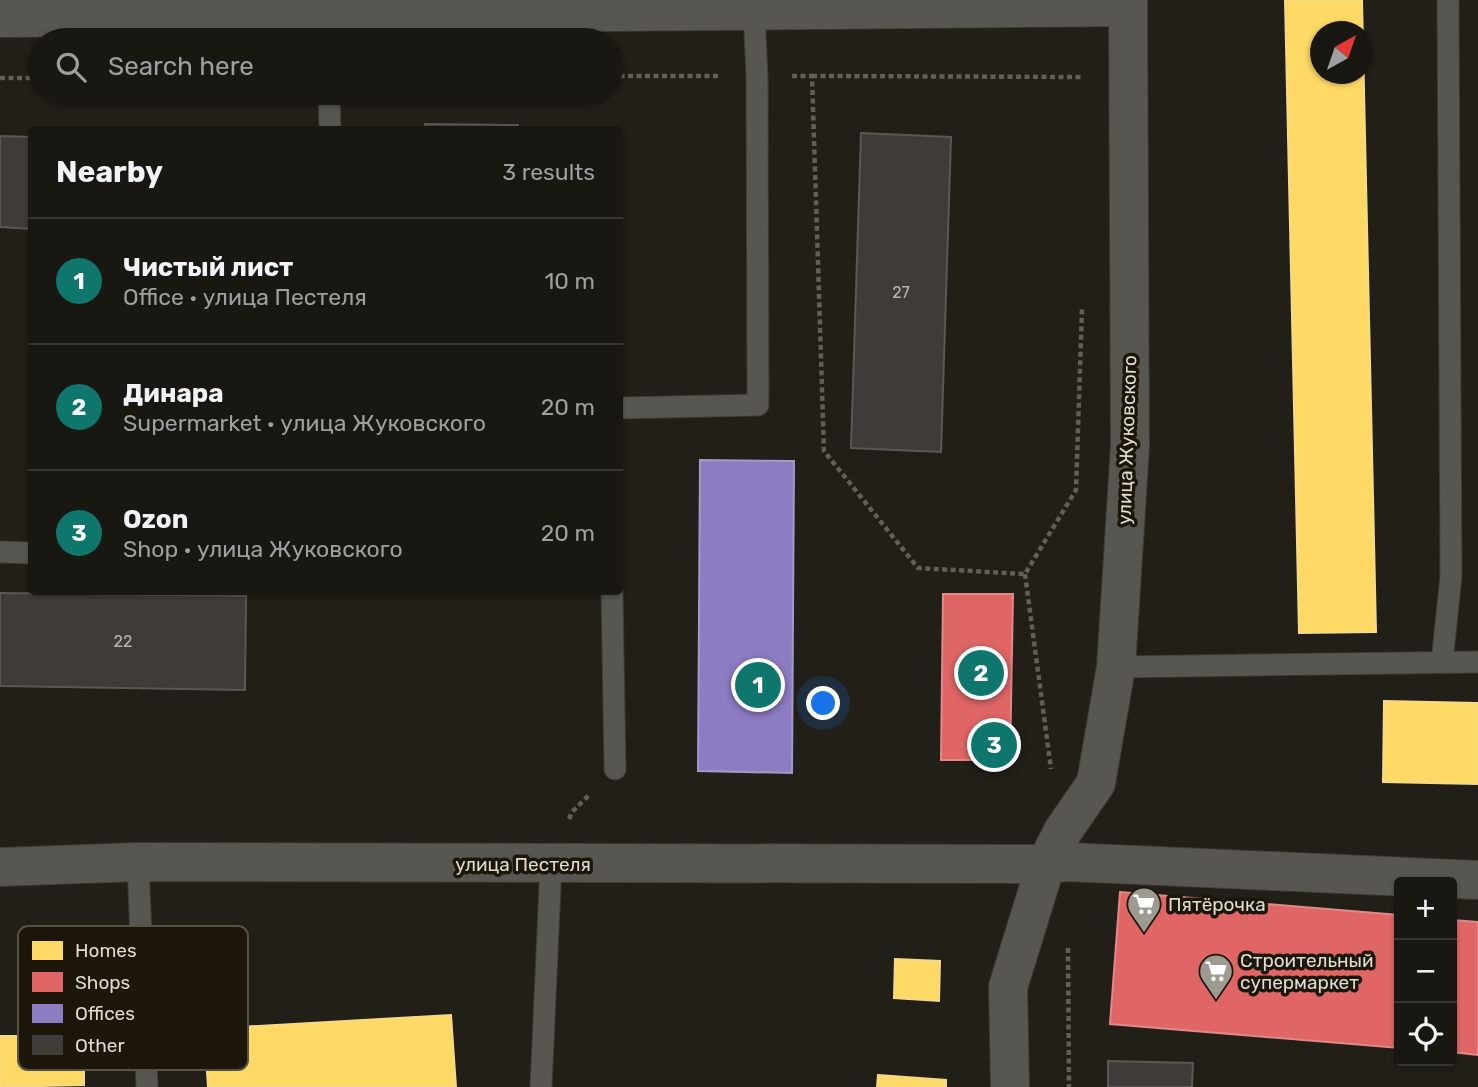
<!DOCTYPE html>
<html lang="en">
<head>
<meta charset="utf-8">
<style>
  body { margin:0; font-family:Rubik,sans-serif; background:#22201a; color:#f1f3f6 }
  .controls { position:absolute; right:21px; bottom:21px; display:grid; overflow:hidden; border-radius:7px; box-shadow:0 2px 5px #0004 }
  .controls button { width:63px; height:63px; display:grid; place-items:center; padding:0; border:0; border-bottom:2px solid #373631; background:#191711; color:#f1f3f6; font:35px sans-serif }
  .compass { position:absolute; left:1310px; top:21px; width:63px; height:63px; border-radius:50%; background:#191711; box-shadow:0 2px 5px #0004; rotate:40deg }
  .you { position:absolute; left:824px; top:704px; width:24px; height:24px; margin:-18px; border:5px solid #fff; border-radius:50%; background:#1a73e8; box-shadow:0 0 0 10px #1a73e833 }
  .badge { display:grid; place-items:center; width:46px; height:46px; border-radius:50%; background:#0f766e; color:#fff; font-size:23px; font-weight:700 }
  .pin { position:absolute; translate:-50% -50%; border:4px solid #fff; box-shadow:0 2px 7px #0006 }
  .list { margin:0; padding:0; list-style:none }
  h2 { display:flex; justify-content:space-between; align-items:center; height:91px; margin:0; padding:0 28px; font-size:30px }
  h2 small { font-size:23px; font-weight:400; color:#9f9f9f }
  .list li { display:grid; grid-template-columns:46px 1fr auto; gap:21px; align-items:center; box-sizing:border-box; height:126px; padding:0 28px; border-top:2px solid #373631 }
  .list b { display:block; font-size:26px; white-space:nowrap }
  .list p { margin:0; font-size:23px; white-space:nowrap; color:#9f9f9f }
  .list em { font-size:23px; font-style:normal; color:#9f9f9f }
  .icon { flex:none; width:38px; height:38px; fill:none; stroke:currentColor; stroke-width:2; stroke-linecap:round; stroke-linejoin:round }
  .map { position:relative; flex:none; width:1478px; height:1087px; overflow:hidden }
  .search { position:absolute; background:#191711; box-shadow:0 2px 5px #0004; left:28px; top:28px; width:595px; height:77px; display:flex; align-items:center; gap:18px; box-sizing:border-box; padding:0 24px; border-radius:38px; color:#9f9f9f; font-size:26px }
  .panel { position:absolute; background:#191711; box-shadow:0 2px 5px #0004; left:28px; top:126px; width:595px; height:469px; border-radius:7px }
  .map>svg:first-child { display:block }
</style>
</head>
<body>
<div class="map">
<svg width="1478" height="1087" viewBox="0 0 1478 1087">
  <rect width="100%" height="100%" fill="#211f17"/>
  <path fill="#ffd966" stroke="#f5da87" stroke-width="2" fill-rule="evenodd" d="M1285,0H1362L1376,632L1299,633ZM1320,32H1362V74H1320Z
    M1384,701L1478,703V784L1383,782Z
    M895,959L940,961L939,1001L894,998Z
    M451,1015L456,1087H208L204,1029Z
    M0,1036H84V1085L0,1087Z
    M878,1075L946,1080V1087H877Z"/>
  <path fill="#e06666" stroke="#e08987" stroke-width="2" d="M943,594H1013L1010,760H941Z
    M1120,892L1399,915V1048L1110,1024Z
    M1452,920L1478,922V1055L1452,1052Z"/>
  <path fill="#8e7cc3" stroke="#a699c8" stroke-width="2" d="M700,460L794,461L792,773L698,771Z"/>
  <path fill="#3e3b38" stroke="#5c5755" stroke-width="2" d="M425,124L518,125V130H425Z
    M861,133L951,137L941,452L851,448Z
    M0,136L32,137V229L0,227Z
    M0,593L246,596L245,690L0,686Z
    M1108,1061L1193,1063L1192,1087H1108Z"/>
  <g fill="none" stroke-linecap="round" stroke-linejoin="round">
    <g stroke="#3d3b35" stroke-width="23">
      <path id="service" d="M329,93L330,130
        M620,408L758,405L757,76L754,11
        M0,552L32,553
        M612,592L615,769
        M1442,662L1451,576L1448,0
        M1116,667L1478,662
        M138,862L147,1087
        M541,1087L551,864"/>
    </g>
    <g stroke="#3d3b35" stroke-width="40">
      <path id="minor" d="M0,18L1128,7
        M0,867L138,862L1046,864L1068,862L1478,880"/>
    </g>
    <g stroke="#3d3b35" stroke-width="40">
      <path id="tertiary" d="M1010,1087L1008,987L1046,864L1063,831L1096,783L1116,667L1130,446L1128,0"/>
    </g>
    <path stroke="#615f59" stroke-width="4.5" stroke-dasharray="5 3.5" stroke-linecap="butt" d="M611,76H721
      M792,76H812L824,451L918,568L1025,574L1076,490L1082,309
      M812,76L1084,77
      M0,78H40
      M1025,574L1051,769
      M569,819L572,812L590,794
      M1068,948L1069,1087"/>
    <use href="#service" stroke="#585650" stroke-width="21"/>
    <use href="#minor" stroke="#585650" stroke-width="38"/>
    <use href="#tertiary" stroke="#585650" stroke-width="38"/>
  </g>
  <defs>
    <g id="supermarket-pin" transform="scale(1.75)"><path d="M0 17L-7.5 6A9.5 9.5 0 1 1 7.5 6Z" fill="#9c9a91" stroke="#1c170a"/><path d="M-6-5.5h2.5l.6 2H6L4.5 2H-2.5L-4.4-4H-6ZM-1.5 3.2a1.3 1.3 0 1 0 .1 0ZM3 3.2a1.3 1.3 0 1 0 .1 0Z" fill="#fff"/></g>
  </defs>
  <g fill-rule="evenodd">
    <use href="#supermarket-pin" x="1144" y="904"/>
    <use href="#supermarket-pin" x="1216" y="971"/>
  </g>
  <g text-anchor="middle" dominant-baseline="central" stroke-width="7" stroke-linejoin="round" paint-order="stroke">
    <g font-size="16" fill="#b7b4ac">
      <text x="901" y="292">27</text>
      <text x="123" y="641">22</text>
    </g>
    <g font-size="19" fill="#dfdcd3" stroke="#1c170a">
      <text transform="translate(1127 440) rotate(-88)">улица Жуковского</text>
      <text x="523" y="864">улица Пестеля</text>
    </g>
    <g font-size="19" fill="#dfdcd3" stroke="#1c170a" text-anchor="start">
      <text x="1168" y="904">Пятёрочка</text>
      <text x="1240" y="960">Строительный<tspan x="1240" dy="22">супермаркет</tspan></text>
    </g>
  </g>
  <rect x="18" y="926" width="230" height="144" rx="10" fill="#1c170a" stroke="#565246" stroke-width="2"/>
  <rect x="32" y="941" width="31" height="19" fill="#ffd966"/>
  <rect x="32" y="972" width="31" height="20" fill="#e06666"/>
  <rect x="32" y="1004" width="31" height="19" fill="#8e7cc3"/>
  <rect x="32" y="1035" width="31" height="20" fill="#3e3b38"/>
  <g font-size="19" fill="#dfdcd3">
    <text x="75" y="957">Homes</text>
    <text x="75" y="989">Shops</text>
    <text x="75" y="1020">Offices</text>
    <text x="75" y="1052">Other</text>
  </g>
</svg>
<div class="controls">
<button>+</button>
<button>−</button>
<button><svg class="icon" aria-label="locate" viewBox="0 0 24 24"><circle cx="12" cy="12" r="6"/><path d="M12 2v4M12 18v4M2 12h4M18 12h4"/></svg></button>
</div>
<svg class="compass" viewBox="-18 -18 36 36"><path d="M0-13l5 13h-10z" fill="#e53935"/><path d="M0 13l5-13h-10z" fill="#9f9f9f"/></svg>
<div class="you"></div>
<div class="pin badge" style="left:758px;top:685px">1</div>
<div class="pin badge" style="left:981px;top:673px">2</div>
<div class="pin badge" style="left:994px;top:745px">3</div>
<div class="search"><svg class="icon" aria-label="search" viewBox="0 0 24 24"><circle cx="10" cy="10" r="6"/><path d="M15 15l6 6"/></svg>Search here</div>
<section class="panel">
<h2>Nearby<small>3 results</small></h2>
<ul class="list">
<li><span class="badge">1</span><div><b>Чистый лист</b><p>Office · улица Пестеля</p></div><em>10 m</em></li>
<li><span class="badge">2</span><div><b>Динара</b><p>Supermarket · улица Жуковского</p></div><em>20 m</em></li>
<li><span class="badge">3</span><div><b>Ozon</b><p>Shop · улица Жуковского</p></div><em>20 m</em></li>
</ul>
</section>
</div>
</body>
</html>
